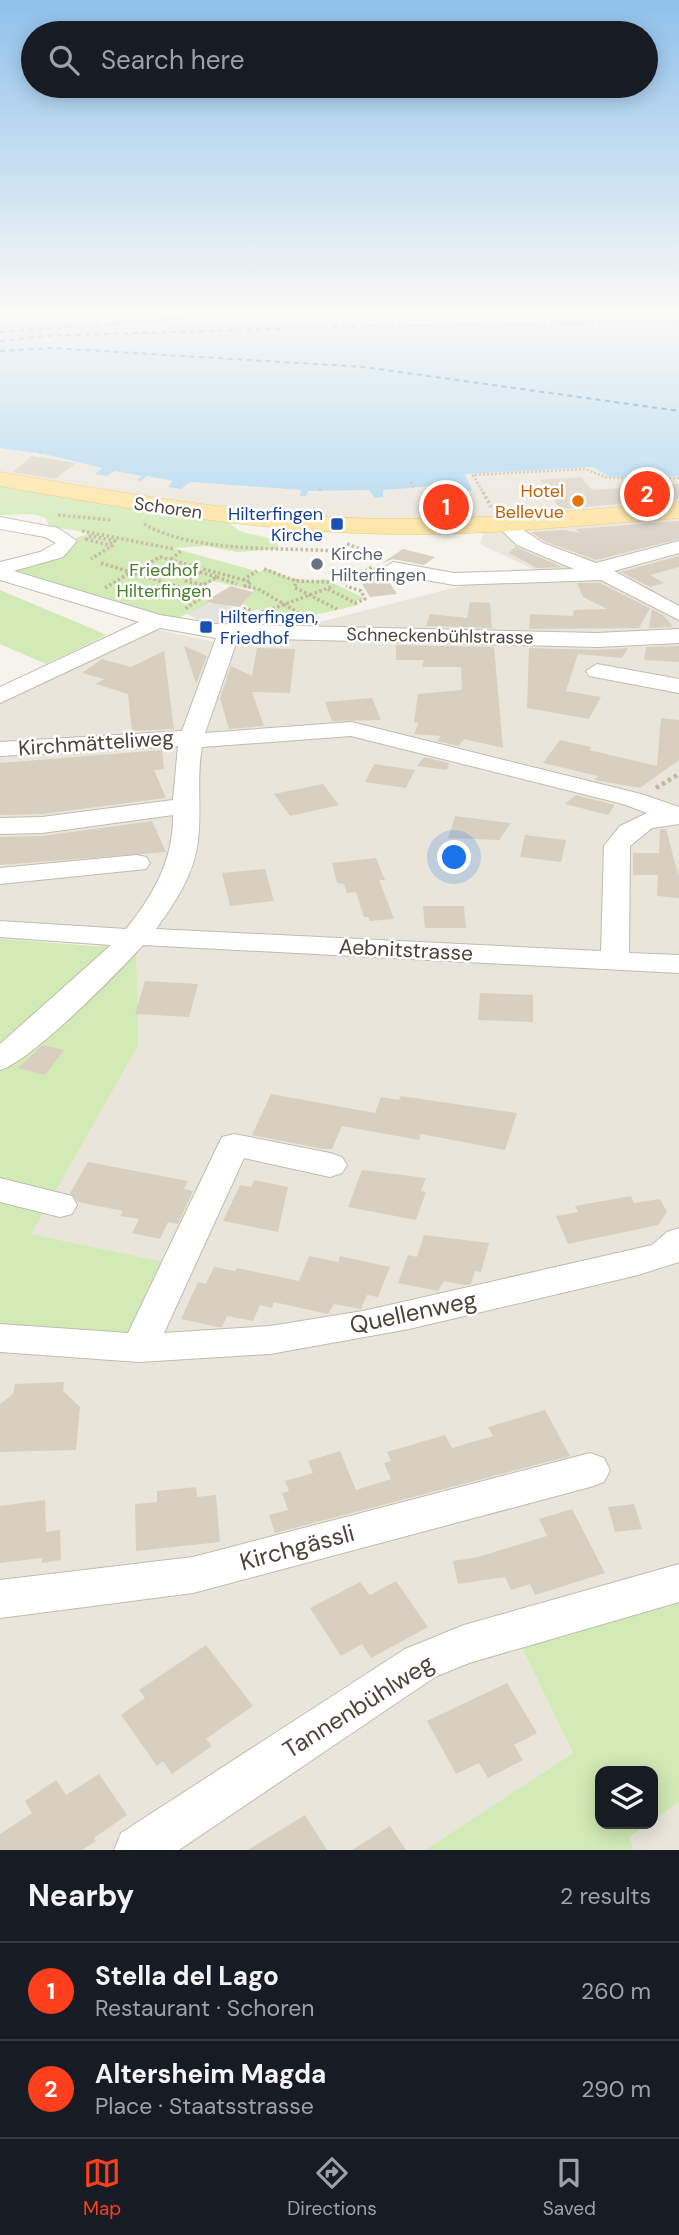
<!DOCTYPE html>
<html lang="en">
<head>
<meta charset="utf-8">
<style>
  body { margin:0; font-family:"DM Sans",sans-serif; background:#20242c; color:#f1f3f6 }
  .controls { position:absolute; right:21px; bottom:21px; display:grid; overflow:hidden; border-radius:14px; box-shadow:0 4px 18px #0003 }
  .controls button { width:63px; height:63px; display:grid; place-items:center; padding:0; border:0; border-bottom:2px solid #363941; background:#171b24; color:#f1f3f6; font:35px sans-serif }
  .you { position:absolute; left:455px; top:858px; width:24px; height:24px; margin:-18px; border:5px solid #fff; border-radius:50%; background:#1a73e8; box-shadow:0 0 0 10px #1a73e833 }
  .badge { display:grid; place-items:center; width:46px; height:46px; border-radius:50%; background:#fc3f1d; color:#fff; font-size:23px; font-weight:700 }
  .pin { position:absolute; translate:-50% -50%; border:4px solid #fff; box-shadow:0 2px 7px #0006 }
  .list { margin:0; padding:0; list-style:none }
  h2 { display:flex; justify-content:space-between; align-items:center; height:91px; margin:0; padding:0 28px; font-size:30px }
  h2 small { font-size:23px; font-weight:400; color:#9ea1a6 }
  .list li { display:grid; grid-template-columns:46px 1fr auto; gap:21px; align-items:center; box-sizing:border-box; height:98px; padding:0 28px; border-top:2px solid #363941 }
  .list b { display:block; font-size:26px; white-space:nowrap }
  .list p { margin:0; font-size:23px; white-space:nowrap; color:#9ea1a6 }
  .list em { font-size:23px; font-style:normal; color:#9ea1a6 }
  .icon { flex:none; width:38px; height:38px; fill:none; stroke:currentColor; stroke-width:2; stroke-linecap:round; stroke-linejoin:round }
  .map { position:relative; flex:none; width:679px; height:1850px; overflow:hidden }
  .search { position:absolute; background:#171b24; box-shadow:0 4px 18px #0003; left:21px; right:21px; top:21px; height:77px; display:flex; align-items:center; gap:18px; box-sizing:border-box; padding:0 24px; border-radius:38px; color:#9ea1a6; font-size:26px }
  .sheet { height:287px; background:#171b24 }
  nav { display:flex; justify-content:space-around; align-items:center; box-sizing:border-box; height:98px; border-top:2px solid #363941; background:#171b24; font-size:19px; color:#9ea1a6 }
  nav a { display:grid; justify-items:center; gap:4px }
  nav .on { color:#fc3f1d }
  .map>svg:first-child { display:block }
</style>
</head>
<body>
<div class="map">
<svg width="679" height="1850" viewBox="0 0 679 1850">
  <rect width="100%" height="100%" fill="#f6f3ec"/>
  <path fill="#eae5da" d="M0,448L44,454L102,468L96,473L114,471L143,476L140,481L147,476L174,481L169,487L181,489L190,482L301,490L300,496H306L307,491L449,486L464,474L593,467L610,477L679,476V1583L514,1633L573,1753L425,1850H0V1338L177,1265L30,1234L138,1046L99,945L0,939V703L154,629L229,645L469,584L556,580L480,544L489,518L393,521L263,514L0,475Z
    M679,1802V1850H633L630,1838Z"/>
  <path fill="#d2eab5" d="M0,479L229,520C238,540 267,530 279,546L276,549L237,552L206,546L173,548L260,572L266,568L289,578L314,581L325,579L364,598L354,602L359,605L296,619L292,616L271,624L262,619L269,615L257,609L249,612L246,611L251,608L243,604L254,590L213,581L197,591L210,596L204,601L209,604L175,619L14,570L69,549L73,539L89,533L49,526L46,518L32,514L0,515Z
    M0,590L107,635L46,664L0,644Z
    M0,939L136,949L138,1046L31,1234L178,1265L139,1348L0,1338Z
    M679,1583V1802L653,1821V1771H600V1824H649L630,1837L633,1850H425L573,1753L514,1632Z"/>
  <path fill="#e5e3e0" d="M218,601L227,605L252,618L231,626L207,625L186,613Z"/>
  <path fill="#a9d4f2" d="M0,311H679V476L610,477L593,467L465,474L472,490L455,493L447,485L383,490V497L375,498L369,490L308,491L306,496H300L301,490L190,482L181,489L168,487L173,481L147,476L141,481L137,480L142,476L114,471L107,476L95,474L102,468L44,454L0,448Z"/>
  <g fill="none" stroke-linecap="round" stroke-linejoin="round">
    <path stroke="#2e7ab2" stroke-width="2" stroke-dasharray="5 4.5" stroke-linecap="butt" d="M0,332L283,311
      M0,341L44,336L368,326L679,322
      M0,351L52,348L364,367L679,411"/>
  </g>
  <path fill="#d8cfc1" d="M32,456L76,463L55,479L13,472Z
    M581,477L592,490L679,484V499L560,509L540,480Z
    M679,521V539L596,560L544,541L531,532L563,530L580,533L576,529Z
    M515,547H516L562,567L537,568L509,553Z
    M403,549L435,557L424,565L393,559L382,563Z
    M679,556V567L650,575L664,583L650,587L621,572Z
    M379,565L381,569L397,594L370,597L359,579Z
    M577,583H600L650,608L639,628L529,629L530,614L573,616L574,610L607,609L583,597Z
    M231,586L253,592L240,607L204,602Z
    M470,602L490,603L492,628L426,626L430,614L467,618Z
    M652,609L663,615L673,627L649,628Z
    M396,645L494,647L503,748L464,739L459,746L437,741L441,736L414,734L418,723L414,722L418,694L462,690L461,667H422L424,660H396Z
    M184,646L207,656L196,684Z
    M679,646V662L644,660L646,647Z
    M257,648L295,649L290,693L252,692L264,726L229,729L220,698L231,666L252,676Z
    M529,648L597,650L628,648L622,658L578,654L566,691L601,697L589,719L527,708Z
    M164,651L174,729L132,731L128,694L96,684L104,679L82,673L102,659L131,667Z
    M372,698L381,720L332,721L325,702Z
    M661,718L679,720V760L640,788L594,780L598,776L543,763L560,740L591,747L589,750L657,766Z
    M162,750L164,769L154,770L166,798L42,814L0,815V763Z
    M424,757L449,763L447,770L417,766Z
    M374,764L415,770L406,788L365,782Z
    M323,784L339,805L290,816L274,794Z
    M576,795L615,805L608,815L565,804Z
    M455,816L511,823L499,840L448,838Z
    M152,821L166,852L0,865V837L42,836Z
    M660,829H666L679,877V898L657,896L658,875H633V853H659Z
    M525,835L566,840L561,862L520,857Z
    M376,858L385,880H379L394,919L370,921L368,917H364L356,892L347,893L344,884L337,883L332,863Z
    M265,869L274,901L230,906L222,873Z
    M423,906H464L466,928H425Z
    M145,981L198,984L189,1017L135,1014Z
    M480,993L533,995V1022L478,1020Z
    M43,1045L64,1050L45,1075L18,1068Z
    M271,1094L375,1113L381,1097L399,1100L401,1096L517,1113L505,1150L421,1134L419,1140L342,1126L332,1149H324L252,1135Z
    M88,1162L188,1181L184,1189L193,1191L178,1224L168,1222L160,1239L132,1233L139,1219L120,1216L123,1211L78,1202L70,1193Z
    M362,1170L426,1178L421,1191L426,1192L416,1220L348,1207Z
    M254,1180L288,1187L278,1232L223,1221L240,1185L251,1187Z
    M631,1196L634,1203L660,1199L667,1212L658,1225L568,1244L556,1216L578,1212L575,1206Z
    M424,1235L489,1243L481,1272L475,1271L471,1284L465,1285L444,1281L438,1291L398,1283L408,1255L417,1257Z
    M309,1256L338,1262L340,1256L390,1267L378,1297L367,1295L361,1309L334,1304L328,1314L274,1302L272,1308L260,1305L253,1321L227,1316L222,1327H218L181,1319L198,1282L206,1284L214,1267L235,1271L237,1268L299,1281Z
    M64,1382L63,1391L80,1407L76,1450L0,1452V1404L13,1394L15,1384Z
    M545,1410L570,1456L275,1533L269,1515L288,1510L282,1493L289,1491L285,1481L313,1473L308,1461L340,1451L356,1490L391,1479L384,1463L391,1461L387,1452L445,1435L452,1448L493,1436L488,1427Z
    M196,1487L197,1497L216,1495L220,1542L136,1551L135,1504L157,1502V1491Z
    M45,1500L46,1532L60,1530L61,1560L42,1563V1558L0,1563V1506Z
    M634,1504L642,1529L615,1532L608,1507Z
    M572,1509L605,1573L535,1595L530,1584L511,1590L505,1577L458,1584L453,1561L478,1557L547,1536L539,1519Z
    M396,1581L428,1627L371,1658L362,1644L341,1656L310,1608L360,1582L370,1595Z
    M206,1645L253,1706L206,1739L212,1746L172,1774L163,1761L157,1766L121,1715L145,1698L139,1690Z
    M507,1683L537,1733L514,1745L523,1760L488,1778L479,1763L456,1774L427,1721Z
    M99,1774L127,1815L94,1838L96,1841L82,1850H0V1834L32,1813L25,1801L56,1780L66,1795Z
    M305,1815L327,1850H248Z
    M390,1826L406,1850H352Z"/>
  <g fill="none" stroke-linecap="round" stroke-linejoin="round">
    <g stroke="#c2bbae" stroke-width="2">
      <path id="minor" d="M0,517L58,528L77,541L63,557L14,571L160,615L215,624L597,633L679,629V643L597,647L238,638L205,733L351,722L641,794L679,807V824L652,828L630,846L629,953L679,955V973L143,945C119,972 30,1062 0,1070V1044L111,945L0,937V921L126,929C152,897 172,863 173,820V815L42,833L0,834V818L42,817L173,800L178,746L0,756V742L182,731L216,638L160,628L0,703V687L139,622L0,580V562L40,552L56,543L45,537L0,529ZM351,736L623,804L647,813L620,826L604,846L601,951L156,929C175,903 195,873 198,840C202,808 196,780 202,747Z
        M505,518L543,543L596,563L679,541V553L614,571L679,606V620L601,580L454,585L393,574L383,568L393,562L454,573L574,569L517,545L495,524Z
        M597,664L679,679V693L589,676L586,671Z
        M137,855L146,857L150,863L146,869L0,884V868Z
        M234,1134L330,1153L342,1157L347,1165L342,1173L330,1177L244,1158L164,1333L270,1326L363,1311L652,1245L667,1232L679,1228V1262L638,1275L409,1329L270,1354L139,1362L0,1352V1324L128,1333L218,1145L222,1137Z
        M0,1178L72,1196L77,1205L72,1214L60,1217L0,1202Z
        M590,1453L604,1458L610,1470L604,1482L590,1487L193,1593L0,1618V1580L193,1557Z
        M679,1564V1602L469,1663L435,1677L179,1850H114L121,1833L405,1649L464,1625Z"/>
    </g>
    <g stroke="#e6c16a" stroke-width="1">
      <path id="major" d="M0,472C128,494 258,517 388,519C486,520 582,510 679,502V518C582,525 486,536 388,534C258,532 128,509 0,486Z"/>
    </g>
    <path stroke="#c4b79f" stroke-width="2.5" stroke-dasharray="2 2" stroke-linecap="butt" d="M39,453L42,451
      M411,482L414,488
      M320,491L321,487
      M484,494L473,475L585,469L608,478H679"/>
    <path stroke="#c4b79f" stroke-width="3.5" stroke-dasharray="2.5 2.5" stroke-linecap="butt" d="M483,492L491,507
      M58,515L112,520
      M144,524C198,555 287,546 349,552
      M82,531L174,549
      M86,539L112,546L91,559
      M85,540L91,536L115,541L108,545
      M347,544L371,553
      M171,559L181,551
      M101,563L205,595L185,609
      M350,567L375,578
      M264,569L296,581
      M134,572L160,557L251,582L245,586L258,589L301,614
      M200,572L217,577L203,585L186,581Z
      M217,577L237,584
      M243,580L257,571
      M329,582L297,581L294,587L337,609
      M343,583L372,567
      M105,588L131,572
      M328,589L355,603L365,599L361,591L346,586
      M239,611L247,608L252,611
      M263,612L334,586"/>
    <path stroke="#c4b79f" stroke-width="4.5" stroke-dasharray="3.5 3.5" stroke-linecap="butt" d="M656,788L679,774"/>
    <use href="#minor" fill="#fff" fill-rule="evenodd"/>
    <use href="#major" fill="#ffe39c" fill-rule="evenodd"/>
  </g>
  <linearGradient id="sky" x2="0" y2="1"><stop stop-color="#8fc1ec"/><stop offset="0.55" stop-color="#fbfaf6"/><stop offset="1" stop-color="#fbfaf6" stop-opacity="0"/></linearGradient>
  <rect width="679" height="570" fill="url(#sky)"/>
  <circle fill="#e8710a" stroke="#fff" stroke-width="2.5" cx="578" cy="501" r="7"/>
  <g fill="#1a4fb4" stroke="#fff" stroke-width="2.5">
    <rect x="330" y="517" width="14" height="14" rx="3.5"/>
    <rect x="199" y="620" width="14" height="14" rx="3.5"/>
  </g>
  <circle fill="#6b7280" stroke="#fff" stroke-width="2.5" cx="317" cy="564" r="7"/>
  <g text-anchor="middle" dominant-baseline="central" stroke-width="5" stroke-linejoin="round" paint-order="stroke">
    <g font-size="18" fill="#c56008" stroke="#fff" text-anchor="end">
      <text x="564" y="491">Hotel<tspan x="564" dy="21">Bellevue</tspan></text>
    </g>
    <g font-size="18" fill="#4b4439" stroke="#fff">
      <text transform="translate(168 508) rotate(8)">Schoren</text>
      <text transform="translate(440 636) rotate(1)">Schneckenbühlstrasse</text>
    </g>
    <g font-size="18" fill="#164399" stroke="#fff" text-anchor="end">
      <text x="323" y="514">Hilterfingen<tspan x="323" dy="21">Kirche</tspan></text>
      <text x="220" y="617" text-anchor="start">Hilterfingen,<tspan x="220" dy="21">Friedhof</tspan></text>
    </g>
    <g font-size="18" fill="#5b616d" stroke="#fff" text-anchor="start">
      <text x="331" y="554">Kirche<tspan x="331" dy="21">Hilterfingen</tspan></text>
    </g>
    <g font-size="18" fill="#4a7f2a" stroke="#fff">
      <text x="164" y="570">Friedhof<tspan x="164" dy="21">Hilterfingen</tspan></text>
    </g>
    <g font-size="21" fill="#4b4439" stroke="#fff">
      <text transform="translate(96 743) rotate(-4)">Kirchmätteliweg</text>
      <text transform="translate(406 950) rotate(3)">Aebnitstrasse</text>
    </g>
    <g font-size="24" fill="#4b4439" stroke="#fff">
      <text transform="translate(413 1312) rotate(-12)">Quellenweg</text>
      <text transform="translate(297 1547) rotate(-15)">Kirchgässli</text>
      <text transform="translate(358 1706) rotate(-32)">Tannenbühlweg</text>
    </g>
  </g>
</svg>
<div class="controls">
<button><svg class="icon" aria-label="layers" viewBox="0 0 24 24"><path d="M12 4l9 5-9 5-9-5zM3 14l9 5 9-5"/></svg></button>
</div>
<div class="you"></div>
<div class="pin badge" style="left:446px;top:507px">1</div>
<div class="pin badge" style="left:647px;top:494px">2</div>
<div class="search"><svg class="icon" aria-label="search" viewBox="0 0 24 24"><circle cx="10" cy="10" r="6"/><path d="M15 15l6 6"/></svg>Search here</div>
</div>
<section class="sheet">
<h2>Nearby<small>2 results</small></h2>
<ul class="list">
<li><span class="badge">1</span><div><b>Stella del Lago</b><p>Restaurant · Schoren</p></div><em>260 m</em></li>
<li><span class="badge">2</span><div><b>Altersheim Magda</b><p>Place · Staatsstrasse</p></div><em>290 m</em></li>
</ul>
</section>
<nav>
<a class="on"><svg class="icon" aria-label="map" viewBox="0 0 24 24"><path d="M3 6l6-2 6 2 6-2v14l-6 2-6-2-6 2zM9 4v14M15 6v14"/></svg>Map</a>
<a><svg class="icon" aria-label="directions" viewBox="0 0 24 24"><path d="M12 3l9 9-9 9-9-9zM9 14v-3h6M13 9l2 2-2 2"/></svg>Directions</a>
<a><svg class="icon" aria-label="saved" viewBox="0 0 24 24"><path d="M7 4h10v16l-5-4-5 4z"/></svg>Saved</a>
</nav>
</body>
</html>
